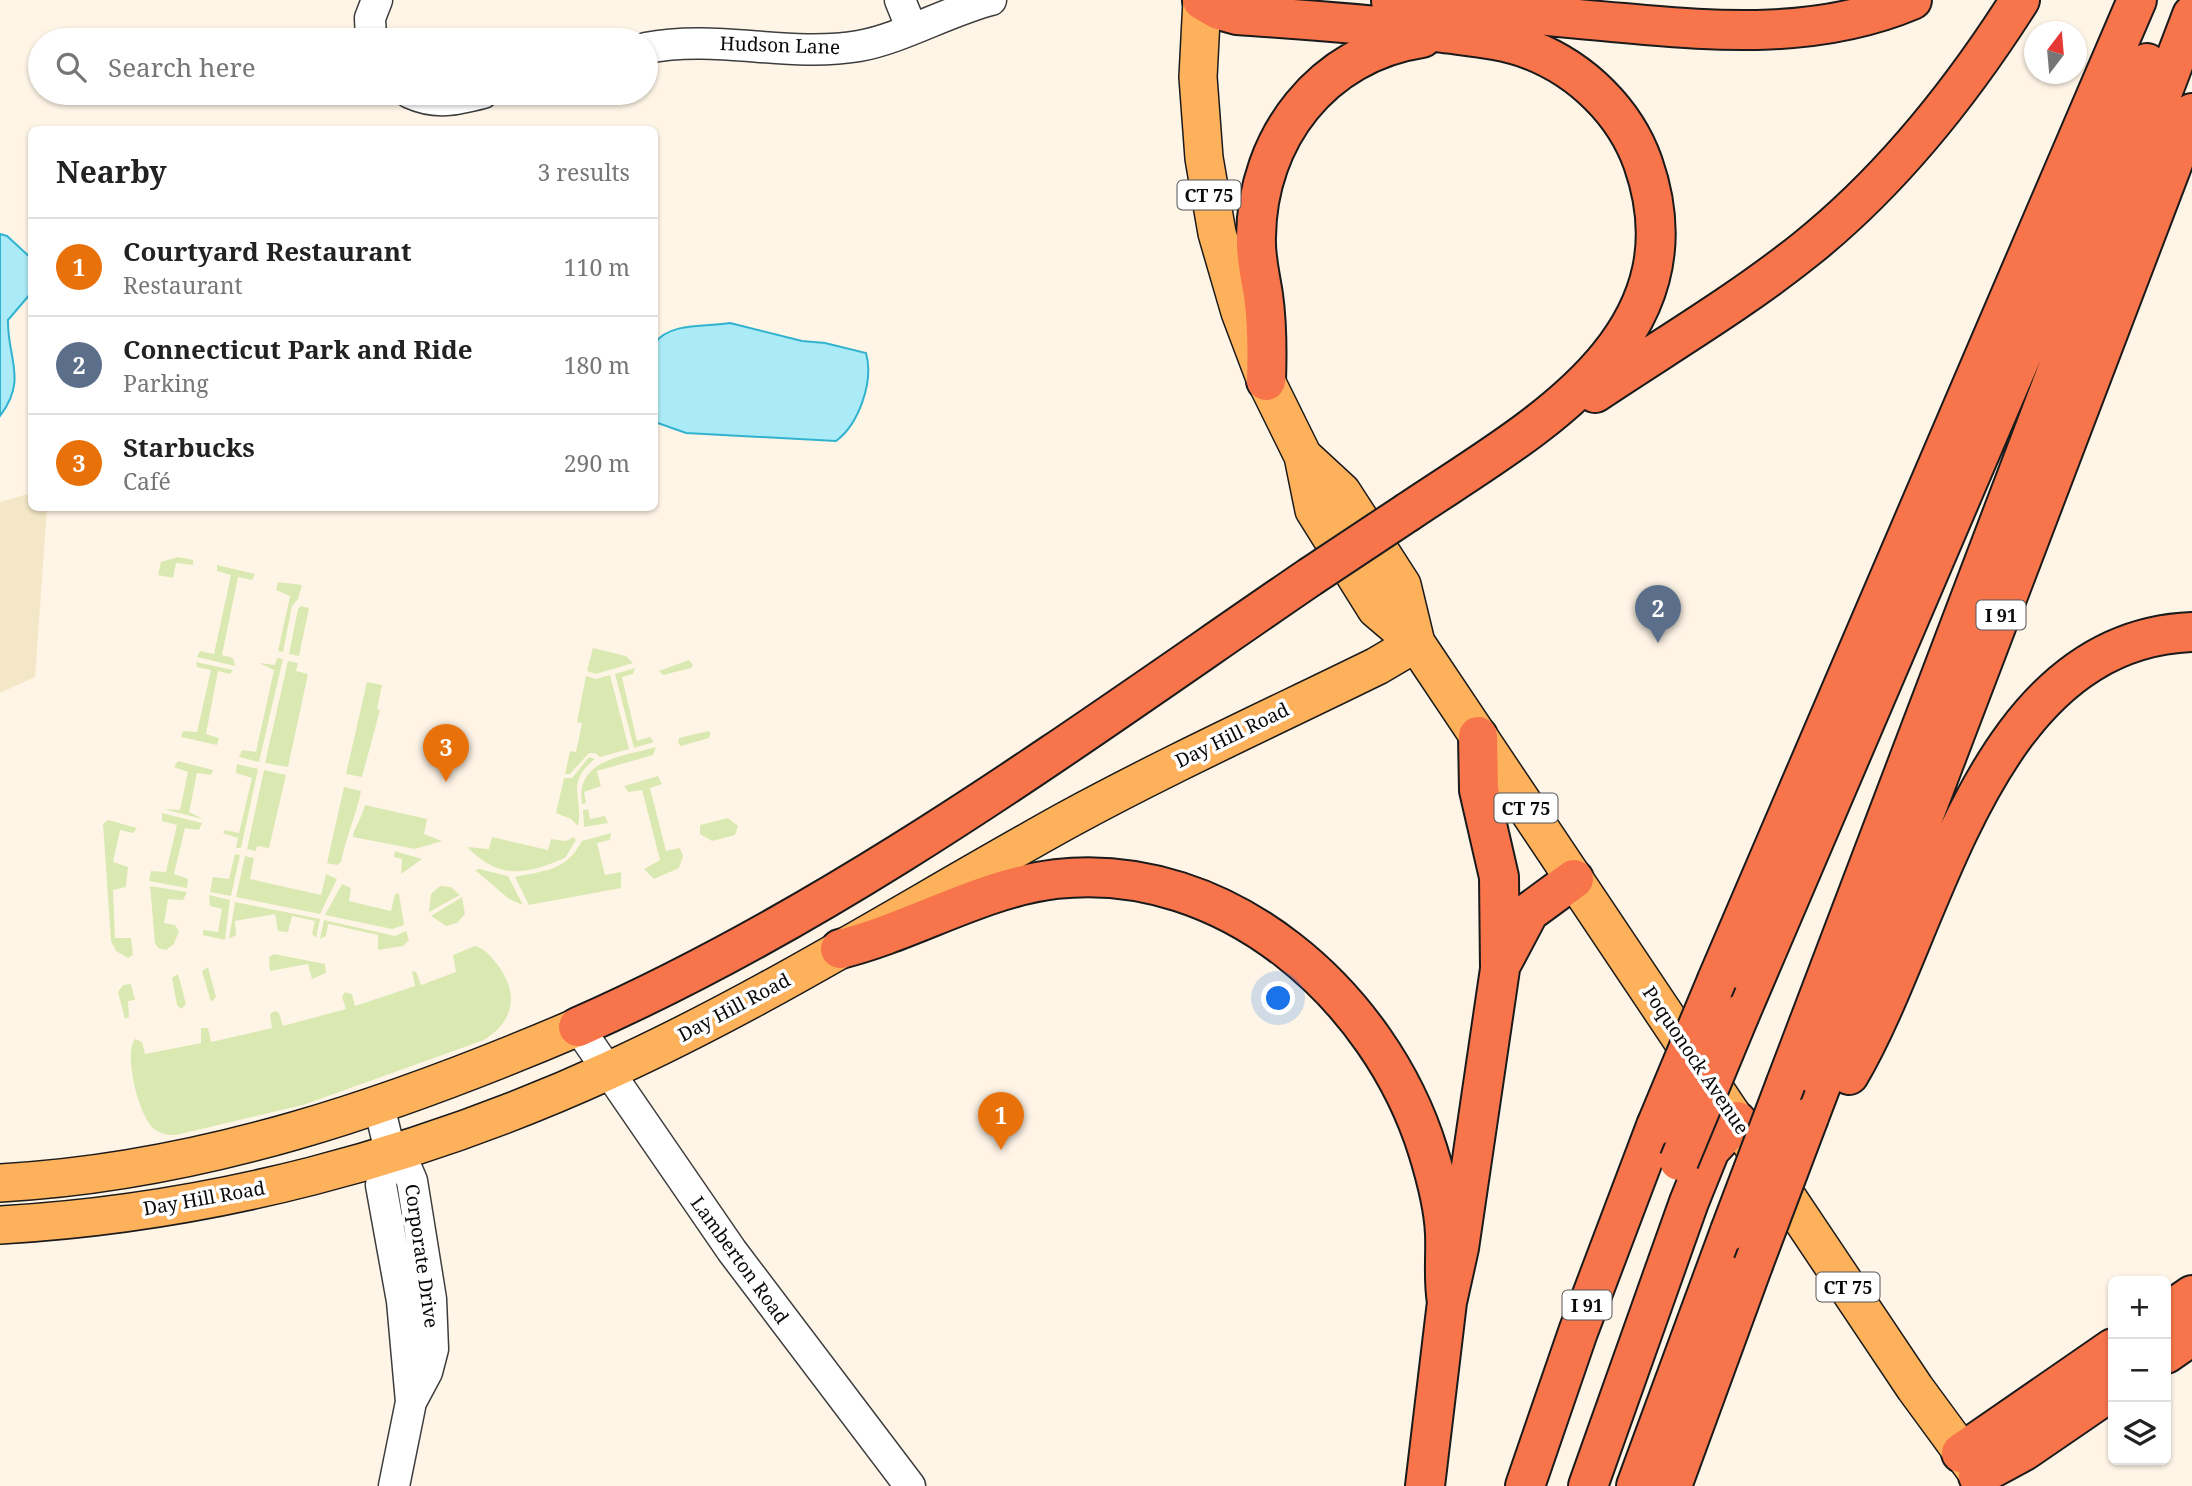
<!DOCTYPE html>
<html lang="en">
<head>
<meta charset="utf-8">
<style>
  body { margin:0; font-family:"Noto Serif",serif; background:#f6f6f6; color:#222 }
  .controls { position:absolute; right:21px; bottom:21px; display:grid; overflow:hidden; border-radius:10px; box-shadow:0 2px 5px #0004 }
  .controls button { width:63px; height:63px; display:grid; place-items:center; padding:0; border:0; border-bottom:2px solid #e0e0e0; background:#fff; color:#222; font:35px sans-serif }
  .compass { position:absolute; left:2024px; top:21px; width:63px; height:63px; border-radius:50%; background:#fff; box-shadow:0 2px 5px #0004; rotate:16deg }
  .you { position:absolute; left:1279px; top:999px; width:24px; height:24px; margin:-18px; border:5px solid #fff; border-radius:50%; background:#1a73e8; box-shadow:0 0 0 10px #1a73e833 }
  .badge { display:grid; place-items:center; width:46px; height:46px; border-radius:50%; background:#bb214a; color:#fff; font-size:23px; font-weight:700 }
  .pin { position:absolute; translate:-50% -58px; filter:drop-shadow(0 2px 4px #0008) }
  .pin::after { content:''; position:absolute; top:37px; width:24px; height:21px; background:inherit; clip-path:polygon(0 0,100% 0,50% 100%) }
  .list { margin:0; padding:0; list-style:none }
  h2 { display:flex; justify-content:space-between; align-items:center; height:91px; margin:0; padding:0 28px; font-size:30px }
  h2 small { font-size:23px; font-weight:400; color:#767676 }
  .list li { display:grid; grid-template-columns:46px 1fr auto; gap:21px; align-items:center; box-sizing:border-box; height:98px; padding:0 28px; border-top:2px solid #e0e0e0 }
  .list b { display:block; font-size:26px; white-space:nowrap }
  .list p { margin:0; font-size:23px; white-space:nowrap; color:#767676 }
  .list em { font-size:23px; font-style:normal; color:#767676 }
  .icon { flex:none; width:38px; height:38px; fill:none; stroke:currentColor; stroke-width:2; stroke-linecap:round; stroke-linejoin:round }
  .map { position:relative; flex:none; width:2192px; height:1486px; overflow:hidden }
  .search { position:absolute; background:#fff; box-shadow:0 2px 5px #0004; left:28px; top:28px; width:630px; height:77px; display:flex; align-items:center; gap:18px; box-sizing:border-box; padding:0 24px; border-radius:38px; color:#767676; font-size:26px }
  .panel { position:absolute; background:#fff; box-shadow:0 2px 5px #0004; left:28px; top:126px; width:630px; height:385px; border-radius:10px }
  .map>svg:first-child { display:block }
</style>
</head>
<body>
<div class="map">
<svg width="2192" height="1486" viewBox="0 0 2192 1486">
  <rect width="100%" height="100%" fill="#fff5e7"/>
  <path fill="#f4e7c7" d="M31,493L32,508H47L35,677L0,693V502Z"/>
  <path fill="#dae9b1" d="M178,557L193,560V565L176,563L173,578L158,575L161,562Z
    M217,565L255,574L252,580L238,577L222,655L233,658L235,666L197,657L200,651L214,654L231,575L217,571Z
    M278,582L302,585L298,599L292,606L283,652L278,651L290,596L276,590Z
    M301,606L309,608L299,656L289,654L298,609Z
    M593,648L626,656L633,663L596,674L587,671Z
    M277,658L283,659L259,762L239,757L242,750L256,752L274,670L259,663L275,665Z
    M689,660L693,665L691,668L663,675L659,671Z
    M288,661L298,663L296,671L308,674L288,767L265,763Z
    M196,662L233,670L230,674L218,671L206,734L219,738L217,745L181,737L183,731L197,732L211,670L197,667Z
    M635,668L633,674L622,677L637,741L650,737L654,742L634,748L615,674Z
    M610,675L629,749L600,757L595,753H589L570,774H565L570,751L576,752L582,723L577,722L586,676L596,679Z
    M367,682L382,685L377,709L380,710L362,777L346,774Z
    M708,731L711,733L709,738L681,746L678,743L679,738Z
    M656,747L653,755L597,771L601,786L584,792L586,803L582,804C575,759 624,756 656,747Z
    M589,757L595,759C564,783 584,799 578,826L571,819L556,813L564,778H572Z
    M178,761L213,770L211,775L197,773L189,812L203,819L163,809L180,810L188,772L174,767Z
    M237,764L258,769L241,848H236L238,838L223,833L225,830L239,833L252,778L236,773Z
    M264,770L286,775L269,848L257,846L256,851L247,849Z
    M658,776L662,784L650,788L666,851L680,848L683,856L679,868L654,879L644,869L660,860L642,790L628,792L624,786Z
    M344,787L361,791C356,816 346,837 341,862L337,865L327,863Z
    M365,805L427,819L424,834L442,841L415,849L353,837C353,829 363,816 365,805Z
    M588,809L590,819L605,816L608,823L584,827L583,810Z
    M162,813L202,823L199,830L185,828L174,874L188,879L187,888L149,881L151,871L166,872L177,825L162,821Z
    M728,818L738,826L735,835L712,841L700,834V825Z
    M108,820L137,828L133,833L120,830L113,862L128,867L126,887L113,890L115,938H131L133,955L128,958L116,951L111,941L103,824Z
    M611,833L610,840L597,843L605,875L621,872V888L529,905L515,877C546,870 566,871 582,841Z
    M492,837L548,850L551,839L566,841L574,837L576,840L565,858C524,875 500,880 467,847L489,849Z
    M395,851L422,859L401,874L402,859L394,857Z
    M235,854L240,855L231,896L210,892L213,877L229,879Z
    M245,856L254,858L250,879L321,895L326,874L337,879L320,914L236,897Z
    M479,869L508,876L523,905L509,899L475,870Z
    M342,884L351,888L349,901L391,911L395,894H399L404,925L392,929L325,915Z
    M150,886L187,892L183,900L168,899L164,923L175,925L179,931L174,944L166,950L158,948L155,943Z
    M440,886L451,887L460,895L429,912L431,894Z
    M209,895L230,900L225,940L203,935V930L218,932L222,909L210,906Z
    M462,897L465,914L457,923L446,926L431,916Z
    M235,902L320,919L316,938L312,934L315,921L292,916L288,932L278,931L275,914L235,921L236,935L229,939Z
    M324,920L395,936L406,931L409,940L403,946L378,950V935L328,924L326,936L320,939Z
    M475,946C486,949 490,956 497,964C519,992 515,1021 484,1040L303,1105L176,1135C168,1135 161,1134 154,1129C139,1117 123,1054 135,1039L142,1042L145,1054L201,1043V1028H208L211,1042L272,1028L270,1014L275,1011L279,1013L283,1026L346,1009L342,997L345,992L352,994L355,1006L415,986L412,971L416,972L421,985L456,972L453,955Z
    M274,954L325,964L326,973L312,979L308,964L270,971L269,957Z
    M208,967L216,997L211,1002L202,971Z
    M178,974L186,1004L181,1009L177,1005L172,978Z
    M131,984L135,1000L128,1001L129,1017L125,1019L118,992L123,985Z"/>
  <path fill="#abebf7" stroke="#31b3cf" stroke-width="2" d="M0,234L7,236L32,259L31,293L8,320C7,358 28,379 0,416Z
    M730,323L802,341L825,343L866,353C874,381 859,424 836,441L686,433L655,422V343C670,322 707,327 730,323Z"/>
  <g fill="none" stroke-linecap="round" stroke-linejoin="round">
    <g stroke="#3d3d3d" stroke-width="33">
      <path id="minor" d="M900,0L911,27
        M371,40L370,18L377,0
        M646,48C717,34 788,58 859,46C900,39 948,11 991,0
        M410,93C436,105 456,100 483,93
        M578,1027L732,1251L910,1486
        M379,1106L391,1155L406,1167L412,1181L431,1299L433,1349L427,1372L411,1402L394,1486
        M391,1155L383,1171L381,1185L402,1301L411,1402"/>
    </g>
    <g stroke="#1b1b1b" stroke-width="40">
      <path id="major" d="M1202,0L1198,77L1204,158L1217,233L1240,312L1266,381L1303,456L1314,510L1376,609L1416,643L1915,1388L1981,1478
        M1303,456L1342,492L1402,585L1416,643
        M0,1183C203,1172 393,1106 578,1027
        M0,1225C211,1213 418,1158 610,1070C768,998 915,904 1067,820C1168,765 1273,717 1377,666L1416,643"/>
    </g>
    <g stroke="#1b1b1b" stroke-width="42">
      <path id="highway" d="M1202,0L1219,10L1237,15C1305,20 1374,24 1443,33C1473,37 1502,39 1531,50C1582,70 1625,112 1643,163C1705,340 1528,431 1408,512
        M1391,1C1468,7 1546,17 1624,23C1721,32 1820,39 1912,0
        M1266,381C1267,352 1267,323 1263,295C1260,275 1255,257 1256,237C1257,138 1322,53 1422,38
        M1595,393C1665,346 1740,302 1806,249C1892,180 1961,93 2020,0
        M840,949C913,931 981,888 1056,879C1226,860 1380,996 1428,1151C1436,1177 1444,1206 1445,1234C1446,1257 1443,1280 1447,1302
        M1503,961L1529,912L1574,879
        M1717,980L2137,0
        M1740,1014L2147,63
        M578,1027C841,911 1073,739 1310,577
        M1849,1075C1935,930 1980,640 2192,632
        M1786,1083L2192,15
        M1809,1117L2192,113
        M2166,1313L2192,1295
        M2166,1354L2192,1336
        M1961,1453L2113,1348
        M1978,1476L2024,1451L2113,1390
        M1425,1486L1447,1302L1459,1248L1500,969L1499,877L1479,790L1478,736
        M1525,1486L1578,1332L1656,1126
        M1588,1486L1689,1202L1710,1150L1737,1121
        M1636,1486L1730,1231
        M1672,1486L1753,1265"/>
    </g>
    <use href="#minor" stroke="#fff" stroke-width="30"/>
    <use href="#major" stroke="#fcb15a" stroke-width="37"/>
    <use href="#highway" stroke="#f8754c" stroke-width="38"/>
    <g stroke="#1b1b1b" stroke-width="42" stroke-linecap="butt">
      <path id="highway-bridge" d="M1310,577L1408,512
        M1656,1126L1717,980
        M1679,1161L1740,1014
        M1730,1231L1786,1083
        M1753,1265L1809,1117"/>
    </g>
    <use href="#highway-bridge" stroke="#f8754c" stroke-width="38"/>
  </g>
  <g text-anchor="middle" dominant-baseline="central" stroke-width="7" stroke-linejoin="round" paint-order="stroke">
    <g fill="#fff" stroke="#545454" stroke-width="2">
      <rect x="1177.5" y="180.5" width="63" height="29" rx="5"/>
      <rect x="1976.5" y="600.5" width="49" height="29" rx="5"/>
      <rect x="1494.5" y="793.5" width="63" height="29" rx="5"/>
      <rect x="1816.5" y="1272.5" width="63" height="29" rx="5"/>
      <rect x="1562.5" y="1290.5" width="49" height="29" rx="5"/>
    </g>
    <g font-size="18" font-weight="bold" fill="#0a0a0a">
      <text x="1209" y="195">CT 75</text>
      <text x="2001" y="615">I 91</text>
      <text x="1526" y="808">CT 75</text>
      <text x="1848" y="1287">CT 75</text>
      <text x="1587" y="1305">I 91</text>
    </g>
    <g font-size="19" fill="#0a0a0a" stroke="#fff">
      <text transform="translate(780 45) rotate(2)">Hudson Lane</text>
      <text transform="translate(1232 735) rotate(-26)">Day Hill Road</text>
      <text transform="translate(734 1007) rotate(-28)">Day Hill Road</text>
      <text transform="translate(1696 1060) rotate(56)">Poquonock Avenue</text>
      <text transform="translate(204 1198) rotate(-10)">Day Hill Road</text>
      <text transform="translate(422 1256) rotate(82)">Corporate Drive</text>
      <text transform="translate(740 1260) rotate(54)">Lamberton Road</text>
    </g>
  </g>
</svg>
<div class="controls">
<button>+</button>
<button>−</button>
<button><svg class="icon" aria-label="layers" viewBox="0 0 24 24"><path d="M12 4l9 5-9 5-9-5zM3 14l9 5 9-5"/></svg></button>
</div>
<svg class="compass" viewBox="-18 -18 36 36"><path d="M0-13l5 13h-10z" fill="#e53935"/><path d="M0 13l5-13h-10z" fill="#767676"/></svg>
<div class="you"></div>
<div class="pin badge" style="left:1001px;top:1150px;background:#e8710a">1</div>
<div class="pin badge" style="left:1658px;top:643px;background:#5c6f8a">2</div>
<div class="pin badge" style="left:446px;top:782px;background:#e8710a">3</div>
<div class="search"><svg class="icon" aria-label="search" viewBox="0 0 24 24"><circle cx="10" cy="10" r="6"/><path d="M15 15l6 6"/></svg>Search here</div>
<section class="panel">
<h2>Nearby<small>3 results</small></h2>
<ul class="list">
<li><span class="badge" style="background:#e8710a">1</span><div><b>Courtyard Restaurant</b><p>Restaurant</p></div><em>110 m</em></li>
<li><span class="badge" style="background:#5c6f8a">2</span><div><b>Connecticut Park and Ride</b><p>Parking</p></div><em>180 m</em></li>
<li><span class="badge" style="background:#e8710a">3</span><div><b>Starbucks</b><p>Café</p></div><em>290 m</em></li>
</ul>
</section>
</div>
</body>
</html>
